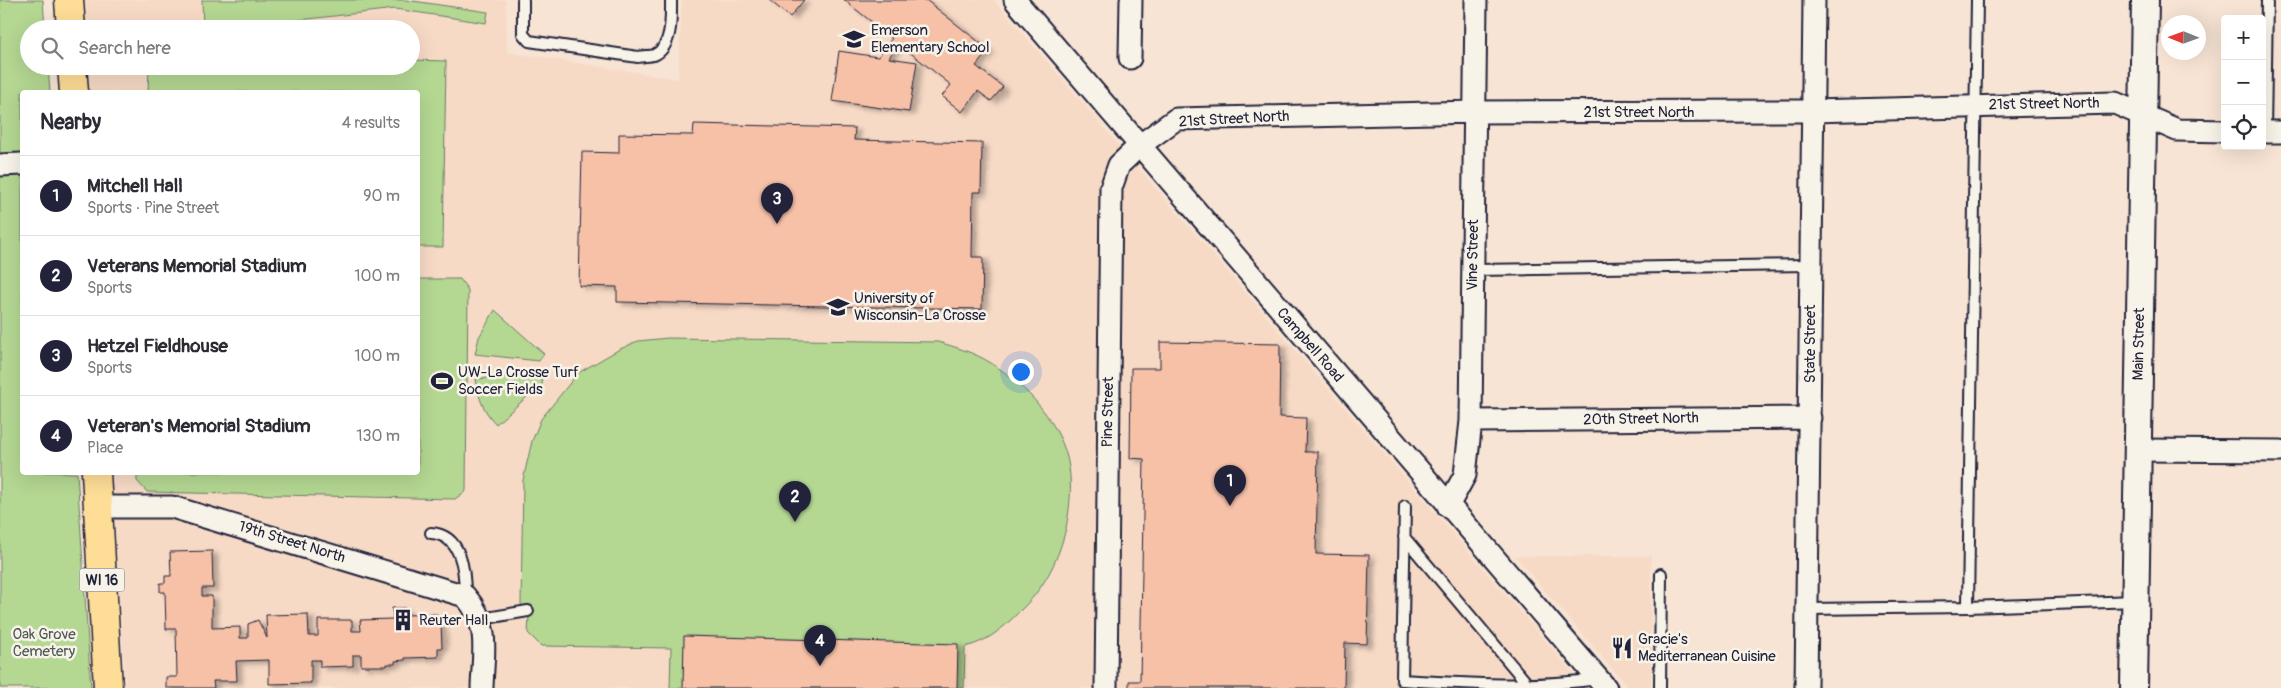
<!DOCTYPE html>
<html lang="en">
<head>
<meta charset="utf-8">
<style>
  body { margin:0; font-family:Pangolin,sans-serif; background:#f7f7f7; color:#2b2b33 }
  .controls { position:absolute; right:15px; top:15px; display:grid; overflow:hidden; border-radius:5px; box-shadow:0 5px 20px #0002 }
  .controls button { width:45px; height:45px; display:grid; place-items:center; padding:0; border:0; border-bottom:1px solid #e1e1e2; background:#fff; color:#2b2b33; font:25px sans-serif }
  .compass { position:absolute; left:2161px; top:15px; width:45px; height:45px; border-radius:50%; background:#fff; box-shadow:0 5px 20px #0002; rotate:271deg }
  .you { position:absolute; left:1020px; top:371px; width:18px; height:18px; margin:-12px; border:4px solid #fff; border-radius:50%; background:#1a73e8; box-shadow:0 0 0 8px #1a73e833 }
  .badge { display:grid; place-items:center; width:32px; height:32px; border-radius:50%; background:#22223b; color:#fff; font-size:16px; font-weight:700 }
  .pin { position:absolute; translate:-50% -41px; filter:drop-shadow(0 1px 2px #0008) }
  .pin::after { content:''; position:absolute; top:26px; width:18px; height:15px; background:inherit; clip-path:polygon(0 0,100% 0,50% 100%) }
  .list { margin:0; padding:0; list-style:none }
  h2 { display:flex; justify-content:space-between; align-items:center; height:65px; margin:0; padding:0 20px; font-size:21px }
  h2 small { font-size:16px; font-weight:400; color:#7c7c81 }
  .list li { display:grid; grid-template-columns:32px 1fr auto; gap:15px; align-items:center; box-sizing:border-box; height:80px; padding:0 20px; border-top:1px solid #e1e1e2 }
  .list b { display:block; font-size:19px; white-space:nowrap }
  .list p { margin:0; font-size:16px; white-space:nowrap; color:#7c7c81 }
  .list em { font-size:16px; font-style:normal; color:#7c7c81 }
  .icon { flex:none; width:28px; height:28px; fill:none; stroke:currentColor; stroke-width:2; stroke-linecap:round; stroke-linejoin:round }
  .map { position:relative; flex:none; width:2281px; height:688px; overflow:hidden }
  .search { position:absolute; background:#fff; box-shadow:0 5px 20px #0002; left:20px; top:20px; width:400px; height:55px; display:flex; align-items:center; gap:12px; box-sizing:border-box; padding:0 18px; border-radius:28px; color:#7c7c81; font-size:19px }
  .panel { position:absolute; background:#fff; box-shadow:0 5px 20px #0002; left:20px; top:90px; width:400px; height:385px; border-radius:5px }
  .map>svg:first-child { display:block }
</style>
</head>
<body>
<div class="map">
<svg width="2281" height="688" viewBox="0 0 2281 688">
  <defs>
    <filter id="shadow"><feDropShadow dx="5.5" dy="3" stdDeviation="2.5" flood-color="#0004"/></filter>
  </defs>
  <rect width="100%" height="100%" fill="#f7e4d4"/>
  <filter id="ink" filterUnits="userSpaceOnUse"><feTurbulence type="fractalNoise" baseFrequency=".02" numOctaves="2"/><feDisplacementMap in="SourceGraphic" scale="10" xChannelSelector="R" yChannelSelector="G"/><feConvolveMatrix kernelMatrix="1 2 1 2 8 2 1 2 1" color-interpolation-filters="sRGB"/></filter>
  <g filter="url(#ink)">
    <path fill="#f7dac6" d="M85,0H506L507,52L678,79L682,0H994L1586,688H125L112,473L418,472V92H90L89,66H411V29H87Z
      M1515,556H1651V688H1629Z"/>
    <path fill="#b4d792" stroke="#6b7c66" d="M0,0H43L45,29H29V66H48L50,92H22V472L77,473L91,688H0Z
      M202,0H406L488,12L486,23L395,9L221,29H203Z
      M411,60L446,61L443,247H418V92H148L149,66H411Z
      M418,279H460L468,290L466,491L455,499L147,492L137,481V472H418Z
      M495,310L544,354L539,361L475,354L479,337Z
      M668,338L938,342C956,347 975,353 991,363C1026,385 1063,425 1069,467C1072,487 1070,508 1066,528C1059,558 1046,585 1024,607C1006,625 991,641 965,647L964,688H670L671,648L541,646L528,633L529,616L521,604L523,480L532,441L541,419L578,373L618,350L638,341Z
      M539,374L543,383L496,424C483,411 478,397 476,379Z"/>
    <path fill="#f6c1a7" stroke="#22223b" filter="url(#shadow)" d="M769,0H804L790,17Z
      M844,0H926L989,50L976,66L1003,87L991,101L978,91L962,112L942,96L951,85L898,43L889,58L917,62L909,112L832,101L839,51L878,57L892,38Z
      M694,124L855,128L854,140L982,143L981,192H973L972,257H983L982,309L617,302V287L579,286L582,152L619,153V134L693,135Z
      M1160,342L1280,344L1279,417L1306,418L1305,452H1318L1316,554L1369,555L1367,644L1345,643L1344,688H1129V681H1140L1144,459L1130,458L1131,368H1160Z
      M212,551L213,588H202V596H212V628L240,627V638H248V624L258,620L267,638L266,615L308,614L309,636H318V620H352V631H361L360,620L393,619L392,608H405L406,615L437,614V624H441L442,648H438V657L405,658V660L395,661V664H387V666H361V655H353V666L320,667V660H311V683L269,684V660L236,661L237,681H213L214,688H166V677H177L176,629H166L165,592H160V583H165V576H171L170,552Z
      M684,636L958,644L957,688H683Z"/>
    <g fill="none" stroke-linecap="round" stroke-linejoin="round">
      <g stroke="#22223b" stroke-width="14">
        <path id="service" d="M523,0V34L529,41L638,57C643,56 650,56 654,55C673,47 671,16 671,0
          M2265,132L2267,0
          M1473,270L1811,265
          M1405,506L1402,680C1468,684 1534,688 1598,679
          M431,533C462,535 465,571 465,596
          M1404,537L1530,687
          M1968,607L1977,0
          M1807,609L1968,607L2135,601
          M481,619L528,611
          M1660,688L1661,574"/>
      </g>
      <g stroke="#22223b" stroke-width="25">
        <path id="minor" d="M1015,0L1606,688
          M1130,58L1131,0
          M2262,132H2281
          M0,165L22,164
          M1471,421L1810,418
          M2137,450L2281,451
          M1448,506L1465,475L1471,421L1476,0
          M98,507H172L465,596C491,625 483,652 482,688
          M1106,688L1111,188L1119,165L1139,146L1176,119L1475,112L1812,111L2115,103L2177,130L2225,131
          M1806,688L1814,0"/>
      </g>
      <g stroke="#22223b" stroke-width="30">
        <path id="tertiary" d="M2134,688L2145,0"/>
      </g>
      <g stroke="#22223b" stroke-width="31">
        <path id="primary" d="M69,0L71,29
          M72,66L74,92
          M96,472L108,688"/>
      </g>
      <use href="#service" stroke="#f7f3e8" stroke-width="10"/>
      <use href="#minor" stroke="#f7f3e8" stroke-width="21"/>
      <use href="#tertiary" stroke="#f7f3e8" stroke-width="26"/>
      <use href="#primary" stroke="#fedd96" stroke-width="28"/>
    </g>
  </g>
  <defs>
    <g id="school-bare" transform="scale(1.725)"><path d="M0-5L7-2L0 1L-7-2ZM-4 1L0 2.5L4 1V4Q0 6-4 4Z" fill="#22223b" stroke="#f7f3e8" stroke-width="2.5" paint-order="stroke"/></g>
    <g id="university-bare" transform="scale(1.725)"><path d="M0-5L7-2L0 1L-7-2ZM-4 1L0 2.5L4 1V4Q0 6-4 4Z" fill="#22223b" stroke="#f7f3e8" stroke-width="2.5" paint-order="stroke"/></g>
    <g id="stadium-bare" transform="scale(1.725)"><path d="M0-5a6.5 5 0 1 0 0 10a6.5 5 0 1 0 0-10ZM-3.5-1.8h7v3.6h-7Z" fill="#22223b" stroke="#f7f3e8" stroke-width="2.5" paint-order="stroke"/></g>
    <g id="building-bare" transform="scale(1.725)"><path d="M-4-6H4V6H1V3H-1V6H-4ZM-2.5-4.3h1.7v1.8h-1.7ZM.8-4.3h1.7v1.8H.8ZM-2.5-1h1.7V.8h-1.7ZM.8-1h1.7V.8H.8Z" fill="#22223b" stroke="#f7f3e8" stroke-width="2.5" paint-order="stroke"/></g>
    <g id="restaurant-bare" transform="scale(1.725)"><path d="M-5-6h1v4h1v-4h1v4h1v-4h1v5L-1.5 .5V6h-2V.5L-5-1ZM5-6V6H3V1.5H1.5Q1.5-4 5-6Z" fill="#22223b" stroke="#f7f3e8" stroke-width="2.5" paint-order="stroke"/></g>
  </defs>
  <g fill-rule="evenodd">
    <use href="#school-bare" x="854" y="39"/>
    <use href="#university-bare" x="838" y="307"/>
    <use href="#stadium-bare" x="442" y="381"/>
    <use href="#building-bare" x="403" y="620"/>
    <use href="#restaurant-bare" x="1622" y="648"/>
  </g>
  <g text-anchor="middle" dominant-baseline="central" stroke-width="5" stroke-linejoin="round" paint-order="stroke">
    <rect fill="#f7f3e8" stroke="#62616f" stroke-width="1" x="79.5" y="568.5" width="45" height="23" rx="4"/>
    <g font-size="14" font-weight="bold" fill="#22223b">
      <text x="102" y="580">WI 16</text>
    </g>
    <g font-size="15" fill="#22223b" stroke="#f7f3e8" text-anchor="start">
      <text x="871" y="30">Emerson<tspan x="871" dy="17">Elementary School</tspan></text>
      <text x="854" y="298">University of<tspan x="854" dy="17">Wisconsin-La Crosse</tspan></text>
      <text x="458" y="372">UW-La Crosse Turf<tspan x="458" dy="17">Soccer Fields</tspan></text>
      <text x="419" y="620">Reuter Hall</text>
      <text x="1638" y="639">Gracie's<tspan x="1638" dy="17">Mediterranean Cuisine</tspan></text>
    </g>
    <g font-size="15" fill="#22223b" stroke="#f7f3e8">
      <text transform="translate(2044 104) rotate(-1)">21st Street North</text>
      <text x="1639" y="112">21st Street North</text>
      <text transform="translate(1234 119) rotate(-3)">21st Street North</text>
      <text transform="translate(1473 255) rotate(-89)">Vine Street</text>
      <text transform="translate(1810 344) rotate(-90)">State Street</text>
      <text transform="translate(2139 344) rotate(-89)">Main Street</text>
      <text transform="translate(1310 345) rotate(49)">Campbell Road</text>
      <text transform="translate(1108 412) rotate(-89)">Pine Street</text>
      <text transform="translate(1641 419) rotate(-1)">20th Street North</text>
      <text transform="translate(292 542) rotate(17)">19th Street North</text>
    </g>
    <g font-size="15" fill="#4e5855" stroke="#f7f3e8">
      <text x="44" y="634">Oak Grove<tspan x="44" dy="17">Cemetery</tspan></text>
    </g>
  </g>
</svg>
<div class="controls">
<button>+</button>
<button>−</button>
<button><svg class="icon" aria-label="locate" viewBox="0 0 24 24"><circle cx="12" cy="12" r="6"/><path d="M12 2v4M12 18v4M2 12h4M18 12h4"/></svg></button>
</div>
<svg class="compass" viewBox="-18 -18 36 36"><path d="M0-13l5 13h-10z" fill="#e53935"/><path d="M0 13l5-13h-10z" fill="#7c7c81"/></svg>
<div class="you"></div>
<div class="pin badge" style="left:1230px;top:506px">1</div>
<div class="pin badge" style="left:795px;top:522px">2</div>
<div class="pin badge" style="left:777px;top:224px">3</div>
<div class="pin badge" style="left:820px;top:666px">4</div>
<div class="search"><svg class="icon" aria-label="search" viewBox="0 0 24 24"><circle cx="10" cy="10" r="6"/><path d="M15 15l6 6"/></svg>Search here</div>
<section class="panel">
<h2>Nearby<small>4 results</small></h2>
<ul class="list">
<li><span class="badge">1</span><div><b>Mitchell Hall</b><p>Sports · Pine Street</p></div><em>90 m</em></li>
<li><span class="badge">2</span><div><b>Veterans Memorial Stadium</b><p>Sports</p></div><em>100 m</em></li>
<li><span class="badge">3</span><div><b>Hetzel Fieldhouse</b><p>Sports</p></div><em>100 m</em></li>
<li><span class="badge">4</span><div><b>Veteran's Memorial Stadium</b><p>Place</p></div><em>130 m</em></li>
</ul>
</section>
</div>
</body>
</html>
